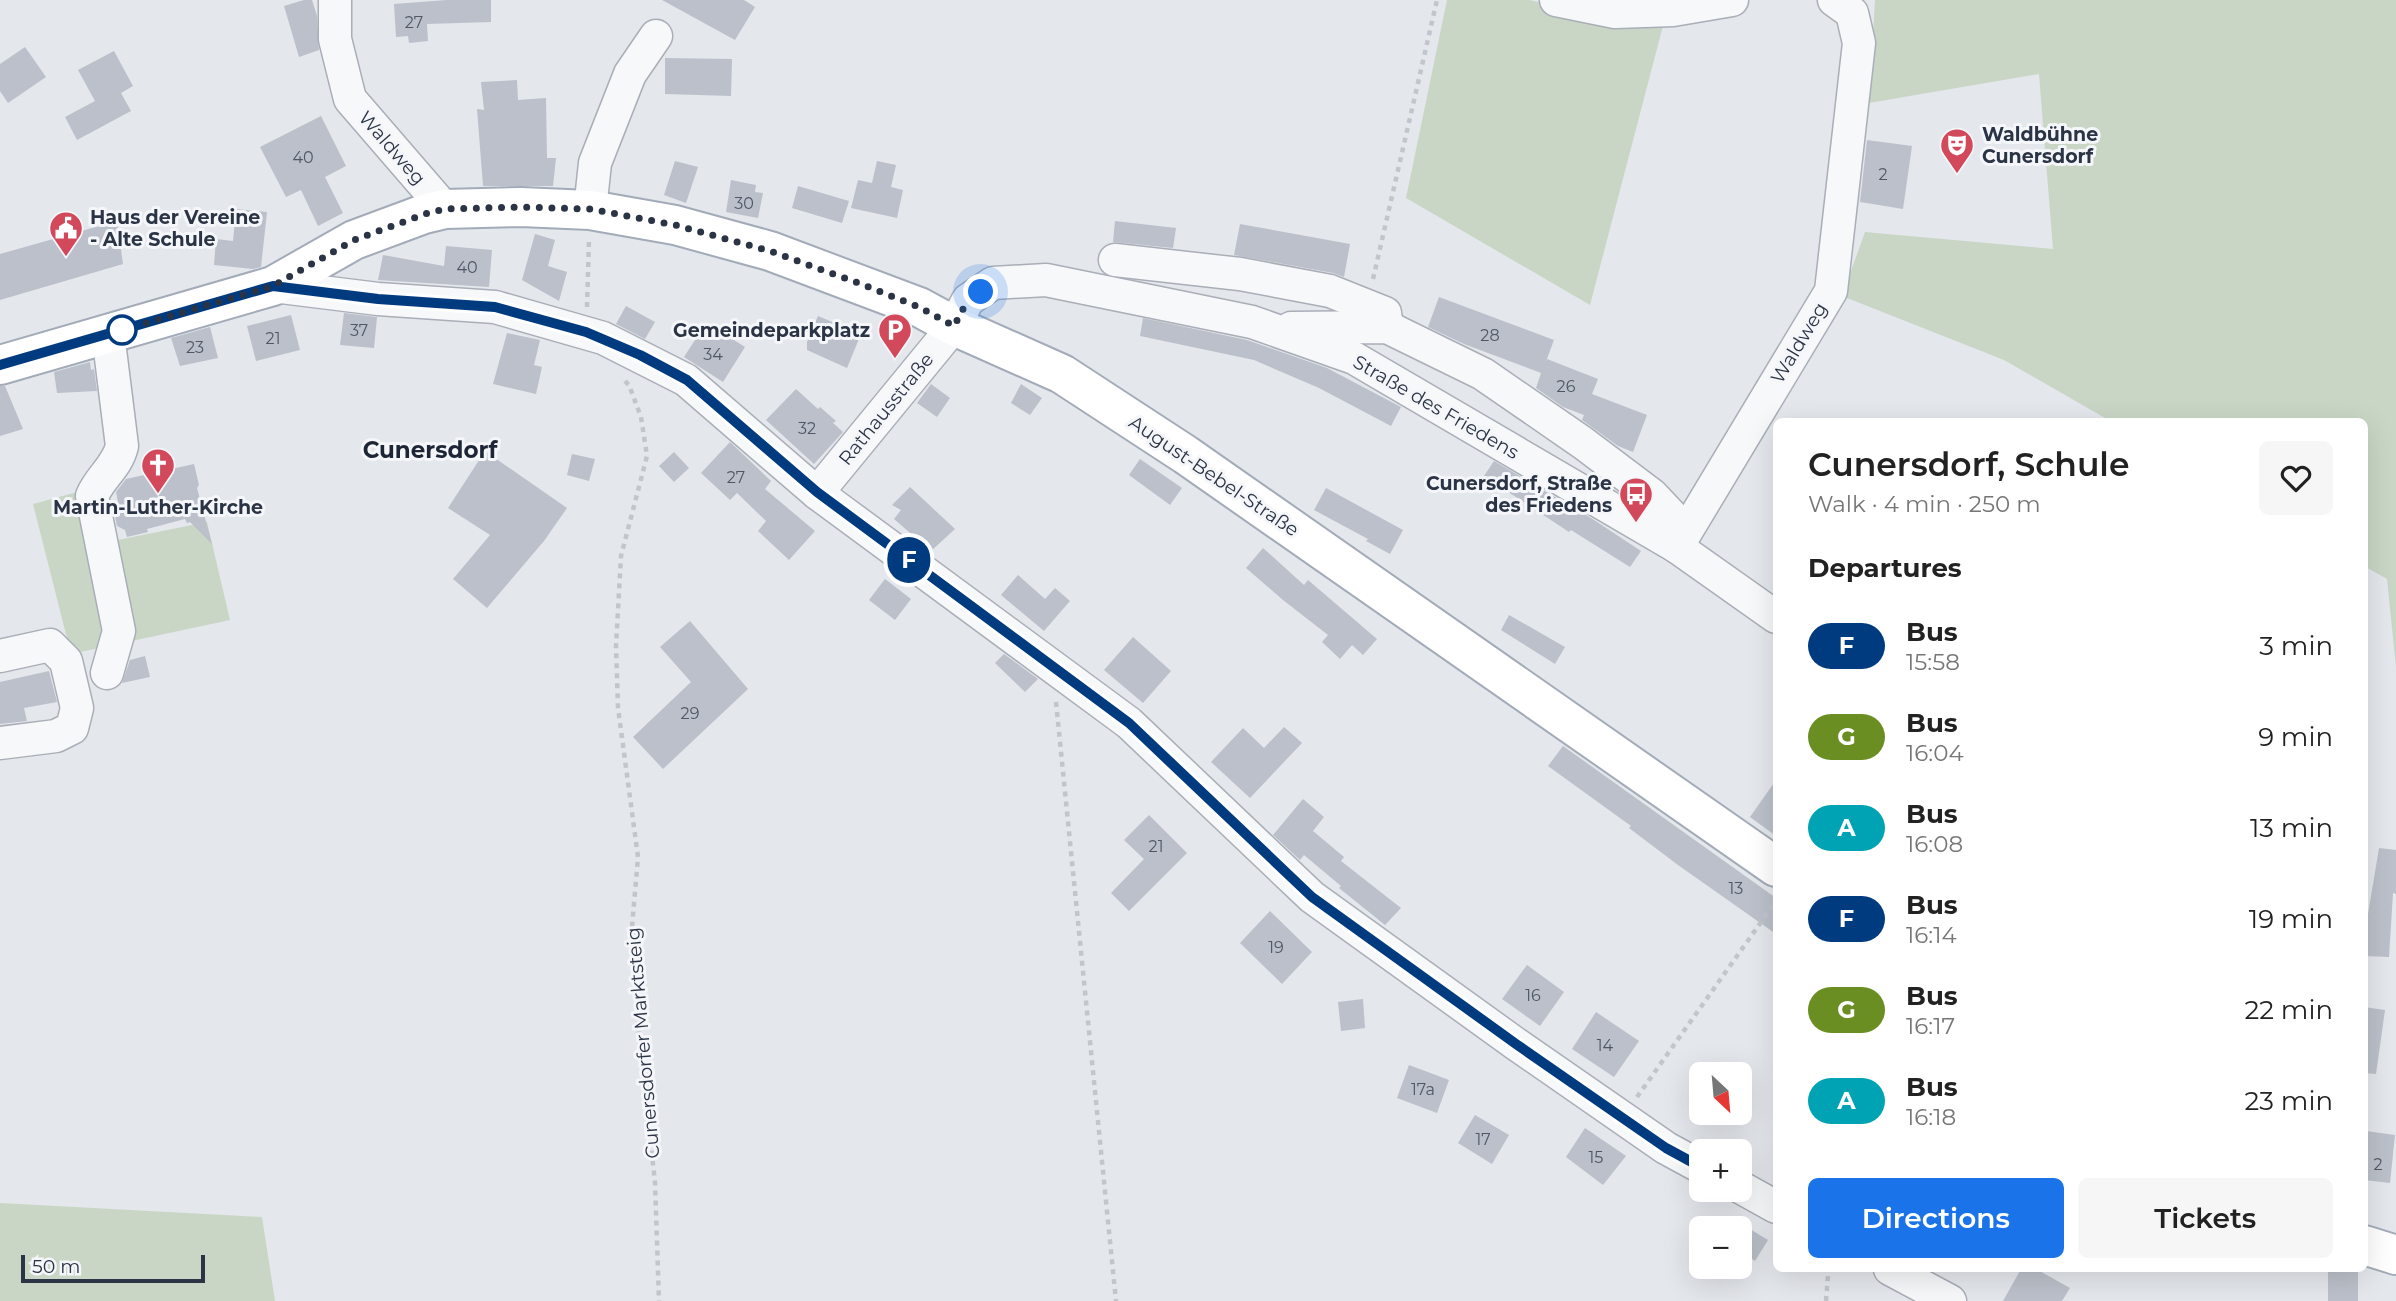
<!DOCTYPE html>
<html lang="en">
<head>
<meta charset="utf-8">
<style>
  body { margin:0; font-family:Montserrat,sans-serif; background:#f6f6f6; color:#222; height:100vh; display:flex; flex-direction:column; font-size:26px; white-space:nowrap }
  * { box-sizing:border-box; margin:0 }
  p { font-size:23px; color:#767676 }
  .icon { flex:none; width:38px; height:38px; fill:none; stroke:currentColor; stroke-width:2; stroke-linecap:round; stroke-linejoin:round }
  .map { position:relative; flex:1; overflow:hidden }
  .details { position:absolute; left:1773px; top:418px; width:595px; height:854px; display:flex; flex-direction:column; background:#fff; border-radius:10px; box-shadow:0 7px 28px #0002 }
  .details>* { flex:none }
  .badge { padding:0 14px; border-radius:23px; font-size:24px; line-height:46px }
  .needle { width:46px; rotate:154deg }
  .buttons { position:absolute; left:1689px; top:1062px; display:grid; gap:14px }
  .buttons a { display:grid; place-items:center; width:63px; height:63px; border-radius:10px; background:#fff; box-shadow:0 7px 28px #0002; font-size:35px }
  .scale { position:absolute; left:21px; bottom:18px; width:184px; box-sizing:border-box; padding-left:7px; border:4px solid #2b3445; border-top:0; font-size:19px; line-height:24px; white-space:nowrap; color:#2b3445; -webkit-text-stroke:5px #f4f6f9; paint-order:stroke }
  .you { position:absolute; width:35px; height:35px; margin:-18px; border:5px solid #fff; border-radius:50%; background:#1a73e8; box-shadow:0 0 0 10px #1a73e833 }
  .map>.badge { position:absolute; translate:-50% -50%; box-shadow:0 0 0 4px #fff }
  h2 { padding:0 35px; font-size:26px; line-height:63px }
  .round { display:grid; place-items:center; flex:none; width:74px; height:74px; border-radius:10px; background:#f6f6f6 }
  .headline { display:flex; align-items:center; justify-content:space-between; height:119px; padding:0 35px }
  h1 { font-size:33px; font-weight:600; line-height:52px }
  .button { display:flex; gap:14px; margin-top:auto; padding:14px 35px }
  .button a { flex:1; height:80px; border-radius:10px; background:#1a73e8; color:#fff; font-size:28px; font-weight:600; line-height:80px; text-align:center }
  .button a+a { background:#f6f6f6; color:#222 }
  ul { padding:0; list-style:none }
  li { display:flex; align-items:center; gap:21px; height:91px; padding:0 35px }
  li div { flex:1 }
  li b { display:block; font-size:26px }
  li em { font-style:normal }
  li .badge { min-width:77px; font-weight:700; text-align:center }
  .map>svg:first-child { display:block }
  .green { fill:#c9d6c5 }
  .building { fill:#bbc0ca }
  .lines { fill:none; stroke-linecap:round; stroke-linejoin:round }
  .minor-casing { stroke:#a9aeb7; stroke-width:35 }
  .major-casing { stroke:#a3abb8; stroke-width:42 }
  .path { stroke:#c2c5cb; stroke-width:4.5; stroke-dasharray:5 5; stroke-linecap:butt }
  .minor { stroke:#f7f8fa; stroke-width:32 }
  .major { stroke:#fff; stroke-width:38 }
  .line-casing { stroke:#fff; stroke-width:16 }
  .line { stroke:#003b80; stroke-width:10 }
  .walk { stroke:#2b3445; stroke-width:7; stroke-dasharray:0 12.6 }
  .stop-dot { fill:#fff; stroke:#003b80; stroke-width:3.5 }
  .labels { text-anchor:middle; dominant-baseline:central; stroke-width:6; stroke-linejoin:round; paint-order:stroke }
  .number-label { font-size:16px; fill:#4f5766 }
  .poi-label { font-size:19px; font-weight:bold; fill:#2b3445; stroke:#f4f6f9; text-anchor:start }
  .street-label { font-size:19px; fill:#2b3445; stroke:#f4f6f9 }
  .quarter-label { font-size:23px; font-weight:bold; fill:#1d2536; stroke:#f4f6f9 }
</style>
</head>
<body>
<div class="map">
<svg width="2396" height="1301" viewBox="0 0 2396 1301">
  <rect width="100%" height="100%" fill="#e4e7ec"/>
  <g class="green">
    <path d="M1447,0h83l63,17 72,1 -75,287 -184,-107z"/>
    <path d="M1875,0h521v667l-9,-88 -23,-13v-144h-252l-108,-62 -162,-64 23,-64 188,17 -14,-175 -170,29z"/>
    <path d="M81,491l12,54 114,-23 23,98 -159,34 -38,-150z"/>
    <path d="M0,1203l262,14 13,84h-275z"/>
  </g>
  <g class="building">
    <path d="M304,0h8l5,16 2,34 -20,7 -15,-51z"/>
    <path d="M447,0h44v22l-64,2 1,17 -19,2 -1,-7 -12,1 -2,-33z"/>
    <path d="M662,0h82l11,7 -20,33z"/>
    <path d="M25,47l21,30 -38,26 -8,-12v-27z"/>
    <path d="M114,51l19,35 -12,7 10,18 -54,29 -12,-23 30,-16 -17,-31z"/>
    <path d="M665,58l67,1 -1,37 -66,-2z"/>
    <path d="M517,80l1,20 28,-2 1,60h9l-3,28h-70l-6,-77 7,1 -3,-28z"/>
    <path d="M321,116l25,50 -21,11 18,36 -25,13 -17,-36 -15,7 -26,-50z"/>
    <path d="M1867,140l45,6 -9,63 -43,-7z"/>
    <path d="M675,161l23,6 -12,36 -22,-8z"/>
    <path d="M877,161l19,4 -5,22 12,3 -6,28 -46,-10 7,-28 14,3z"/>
    <path d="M731,180l25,5 -1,7 8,1 -5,25 -32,-6z"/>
    <path d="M798,186l51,15 -7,22 -50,-15z"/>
    <path d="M236,209l31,3 -6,55 -8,2 -39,-4 2,-26 17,2z"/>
    <path d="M117,221l6,43 -123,36v-46z"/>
    <path d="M1115,221l61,7 -3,20 -60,-6z"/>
    <path d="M1240,224l110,20 -6,33 -11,-4 -99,-18z"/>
    <path d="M535,234l20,6 -7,26 19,6 -8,29 -37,-21z"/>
    <path d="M446,246l46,4 -3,37 -111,-7 5,-25 61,11z"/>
    <path d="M1439,297l115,43 -9,24 2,-5 51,20 -6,15 55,21 -14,37 -15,-6 -36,-26 2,-5 -21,-8 -27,-19 5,-15 -77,-29 -36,-17z"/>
    <path d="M626,306l29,16 -10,17 -29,-15z"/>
    <path d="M344,313l33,4 -3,31 -34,-3z"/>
    <path d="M291,315l9,35 -44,11 -9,-35z"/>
    <path d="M818,316l43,18 -14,34 -40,-18v-8z"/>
    <path d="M1143,318l104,22 80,28 74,39 -10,19 -72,-38 -65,-28 -114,-24z"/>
    <path d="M704,326l20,13 2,-4 19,12 -22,35 -39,-25z"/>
    <path d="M210,327l8,31 -38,8 -9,-28z"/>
    <path d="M507,333l33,7 -6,25 8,2 -6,27 -43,-10z"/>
    <path d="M90,362l1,8 3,-1 3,22 -40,2 -3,-21z"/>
    <path d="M931,384l19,14 -13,19 -20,-14z"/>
    <path d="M1021,384l21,14 -12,17 -19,-12z"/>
    <path d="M0,386h5l18,43 -23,7z"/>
    <path d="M796,389l22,20 2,-2 16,14 -3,2 10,9 -29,32 -48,-44z"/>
    <path d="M730,442l41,39 -6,8 50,42 -26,29 -31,-29 8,-10 -29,-28 -7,7 -29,-27z"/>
    <path d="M485,451l82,57 -23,33 -57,67 -34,-29 37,-44 -42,-27z"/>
    <path d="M674,452l15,16 -15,14 -15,-16z"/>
    <path d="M572,454l23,5 -6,22 -22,-6z"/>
    <path d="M1140,459l42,29 -12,17 -41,-30z"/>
    <path d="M1494,461l97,57 50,33 -11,16 -59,-37 -2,2 -85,-56z"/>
    <path d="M194,464l5,21 -2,3 15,56 -22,-22 -3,1 -2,-4 -38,10 1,3 -21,5 -2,-7 -8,-4 -4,-20 5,-4 -2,-10 10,-13z"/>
    <path d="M910,487l45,42 -24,22 -37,-32 7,-9 -9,-5z"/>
    <path d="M1326,488l77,42 -13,24 -24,-13 2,-2 -54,-29z"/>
    <path d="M1263,548l41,37 4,-5 69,59 -14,16 -11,-10 -12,14 -18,-17 6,-7 -45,-35 -37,-32z"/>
    <path d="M1018,575l27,24 10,-11 15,13 -26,30 -43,-36z"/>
    <path d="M885,579l26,20 -16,21 -26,-20z"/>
    <path d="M1509,615l56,32 -10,17 -54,-34z"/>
    <path d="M690,621l58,68 -85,80 -30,-32 58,-55 -31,-35z"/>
    <path d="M1133,637l38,34 -28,32 -39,-33z"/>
    <path d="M1004,654l34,25 -13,13 -30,-29z"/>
    <path d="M145,656l5,21 -28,6 8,-23z"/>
    <path d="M49,671l8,31 -33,6 3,13 -27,3v-42z"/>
    <path d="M1284,727l18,16 -52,55 -39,-36 32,-34 21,20z"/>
    <path d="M1563,746l213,152v36l-98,-69 -49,-37 2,-2 -83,-60z"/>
    <path d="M1776,780v56l-26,-19z"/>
    <path d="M1303,799l21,18 -11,14 31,26 -3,4 60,47 -16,17 -46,-37 2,-2 -37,-31 -4,5 -27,-25z"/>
    <path d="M1149,815l38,38 -58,58 -18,-18 33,-34 -20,-19z"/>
    <path d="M2379,848l17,2v44l-3,-1 -4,64 -25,-1v-36h3z"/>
    <path d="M1270,911l42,41 -30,32 -42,-41z"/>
    <path d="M1527,965l37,27 -24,34 -38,-27z"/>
    <path d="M1363,999l2,29 -24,3 -3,-29z"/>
    <path d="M2364,1007l21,3 -9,64 -12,-1z"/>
    <path d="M1596,1012l43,29 -25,36 -42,-28z"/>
    <path d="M1409,1065l40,15 -12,33 -40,-15z"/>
    <path d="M1475,1115l34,20 -17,29 -34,-21z"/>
    <path d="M1585,1128l41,28 -23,29 -37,-28z"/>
    <path d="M2366,1131l29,4 -5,48 -26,-3z"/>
    <path d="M1740,1223l28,17 -13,21 -15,-10z"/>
    <path d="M2021,1269h15l34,19 -8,13h-59z"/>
    <rect x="2328" y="1269" width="30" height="32"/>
  </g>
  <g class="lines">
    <g class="minor-casing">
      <g id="minor">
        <path d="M335,0v39l15,60 95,110"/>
        <path d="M1556,0l59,12 58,-2 59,-10"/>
        <path d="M590,210l5,-47 35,-89 26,-38"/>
        <path d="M1115,260l125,14 90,17 55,22 2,14"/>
        <path d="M273,286l105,13 117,8 108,31 83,42 131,113 312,230 183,174 204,147 150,104 35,19"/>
        <path d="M1291,328l96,-1 96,47 100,69 69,52 34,36"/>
        <path d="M817,493l137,-167 14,-26 25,-17 53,-3 206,42 102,36 323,189 99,70"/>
        <path d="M1677,547l154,-256 28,-248 -7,-30 -18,-13"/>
        <path d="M0,656l50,-11 16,16 11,47 -5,20 -16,8 -56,7"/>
        <path d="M107,673l12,-42 -27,-135c8,-19 25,-29 30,-50l-14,-112"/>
        <path d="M1740,1187l36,20"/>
        <path d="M1890,1269l60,32"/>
      </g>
    </g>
    <g class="major-casing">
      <g id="major">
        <path d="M0,365l273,-79 81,-46 70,-26 21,-5 76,-2 69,3 85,15 95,26 149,56 35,19 108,48 124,81 590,412"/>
        <path d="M2364,1245l32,10"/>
      </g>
    </g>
    <g class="path">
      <path d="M1373,279l64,-279"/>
      <path d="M587,307l2,-68"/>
      <path d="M625,381l4,4 12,32 6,39 -26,100 -5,90 2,62 20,149 -6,70 7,112 16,143 4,119"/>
      <path d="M1056,702l60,599"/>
      <path d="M1637,1097l139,-196"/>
      <path d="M1826,1301l2,-26 2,-6"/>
    </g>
    <use href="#minor" class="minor"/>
    <use href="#major" class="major"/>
  </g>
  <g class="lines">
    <g class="line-casing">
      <path id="line" d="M0,365l273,-79 105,13 117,8 91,25 54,23 47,25 130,112 312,231 183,174 204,147 150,104 35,19"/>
    </g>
    <use href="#line" class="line"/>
    <path class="walk" d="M122,330l151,-44 81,-46 71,-26 20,-5 76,-2 69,2 85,16 95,26 91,33 58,23 35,19 14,-26 13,-8"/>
  </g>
  <defs>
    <g id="theatre-pin" transform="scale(1.75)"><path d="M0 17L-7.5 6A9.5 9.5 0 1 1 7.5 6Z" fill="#d1495b" stroke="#f4f6f9"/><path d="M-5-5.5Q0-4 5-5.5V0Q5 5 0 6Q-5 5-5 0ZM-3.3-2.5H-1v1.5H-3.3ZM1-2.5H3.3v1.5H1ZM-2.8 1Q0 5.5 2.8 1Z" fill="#fff"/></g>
    <g id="civic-pin" transform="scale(1.75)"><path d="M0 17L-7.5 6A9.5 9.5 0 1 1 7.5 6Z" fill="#d1495b" stroke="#f4f6f9"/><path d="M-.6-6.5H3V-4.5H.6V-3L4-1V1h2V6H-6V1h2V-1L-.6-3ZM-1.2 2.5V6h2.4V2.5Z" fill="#fff"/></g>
    <g id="parking-pin" transform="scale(1.75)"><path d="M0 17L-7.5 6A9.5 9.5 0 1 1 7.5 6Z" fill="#d1495b" stroke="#f4f6f9"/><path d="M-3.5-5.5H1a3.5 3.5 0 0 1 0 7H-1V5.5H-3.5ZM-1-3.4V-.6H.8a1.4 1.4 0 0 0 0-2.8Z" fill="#fff"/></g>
    <g id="church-pin" transform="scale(1.75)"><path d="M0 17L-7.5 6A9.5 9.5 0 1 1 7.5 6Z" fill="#d1495b" stroke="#f4f6f9"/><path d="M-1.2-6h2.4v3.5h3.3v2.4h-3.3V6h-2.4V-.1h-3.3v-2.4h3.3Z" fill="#fff"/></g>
    <g id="bus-pin" transform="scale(1.75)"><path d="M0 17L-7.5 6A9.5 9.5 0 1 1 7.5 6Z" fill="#d1495b" stroke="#f4f6f9"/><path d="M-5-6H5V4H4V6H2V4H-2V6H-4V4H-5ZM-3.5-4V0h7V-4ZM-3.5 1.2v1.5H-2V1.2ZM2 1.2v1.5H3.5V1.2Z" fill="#fff"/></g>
  </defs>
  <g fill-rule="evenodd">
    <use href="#theatre-pin" x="1957" y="145"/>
    <use href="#civic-pin" x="66" y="228"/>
    <use href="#parking-pin" x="895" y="330"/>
    <use href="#church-pin" x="158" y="465"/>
    <use href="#bus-pin" x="1636" y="494"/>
  </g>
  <circle class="stop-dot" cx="122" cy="330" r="14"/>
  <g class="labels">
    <g class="number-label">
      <text x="414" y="22">27</text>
      <text x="303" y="157">40</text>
      <text x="1883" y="174">2</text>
      <text x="744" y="203">30</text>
      <text x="467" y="267">40</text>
      <text x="359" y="330">37</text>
      <text x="1490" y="335">28</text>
      <text x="273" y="338">21</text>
      <text x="195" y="347">23</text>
      <text x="713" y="354">34</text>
      <text x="1566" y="386">26</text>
      <text x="807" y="428">32</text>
      <text x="736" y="477">27</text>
      <text x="690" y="713">29</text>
      <text x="1156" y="846">21</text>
      <text x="1736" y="888">13</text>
      <text x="1276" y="947">19</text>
      <text x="1533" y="995">16</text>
      <text x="1605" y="1045">14</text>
      <text x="1423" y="1089">17a</text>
      <text x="1483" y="1139">17</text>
      <text x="1596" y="1157">15</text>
      <text x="2378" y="1164">2</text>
    </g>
    <g class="poi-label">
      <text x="1982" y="134">Waldbühne<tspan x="1982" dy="22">Cunersdorf</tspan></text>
      <text x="90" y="217">Haus der Vereine<tspan x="90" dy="22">- Alte Schule</tspan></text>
      <text x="870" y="330" text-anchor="end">Gemeindeparkplatz</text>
      <text x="1612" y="483" text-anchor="end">Cunersdorf, Straße<tspan x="1612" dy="22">des Friedens</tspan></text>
      <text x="158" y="507" text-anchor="middle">Martin-Luther-Kirche</text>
    </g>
    <g class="street-label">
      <text transform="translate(392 148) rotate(49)">Waldweg</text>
      <text transform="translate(1799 343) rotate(-59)">Waldweg</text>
      <text transform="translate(1436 407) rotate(30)">Straße des Friedens</text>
      <text transform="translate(886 409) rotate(-51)">Rathausstraße</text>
      <text transform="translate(1214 476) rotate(34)">August-Bebel-Straße</text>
      <text transform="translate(643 1043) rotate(-95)">Cunersdorfer Marktsteig</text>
    </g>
    <g class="quarter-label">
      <text x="430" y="450">Cunersdorf</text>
    </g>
  </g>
</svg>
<div class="buttons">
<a><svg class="needle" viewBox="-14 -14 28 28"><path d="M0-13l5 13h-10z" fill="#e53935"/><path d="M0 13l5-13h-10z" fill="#767676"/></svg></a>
<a>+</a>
<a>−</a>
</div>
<div class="scale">50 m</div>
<div class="you" style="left:981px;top:292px"></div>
<b class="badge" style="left:909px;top:560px;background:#003b80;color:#fff">F</b>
<section class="details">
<div class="headline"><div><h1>Cunersdorf, Schule</h1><p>Walk · 4 min · 250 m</p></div><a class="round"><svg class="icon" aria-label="heart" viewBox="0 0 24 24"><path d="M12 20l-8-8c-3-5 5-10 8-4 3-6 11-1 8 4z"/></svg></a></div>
<h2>Departures</h2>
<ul>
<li><span class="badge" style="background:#003b80;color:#fff">F</span><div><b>Bus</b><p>15:58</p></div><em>3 min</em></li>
<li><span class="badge" style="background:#6b8e23;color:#fff">G</span><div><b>Bus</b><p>16:04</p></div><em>9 min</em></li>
<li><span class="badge" style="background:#00a3b4;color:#fff">A</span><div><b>Bus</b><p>16:08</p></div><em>13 min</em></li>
<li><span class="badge" style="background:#003b80;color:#fff">F</span><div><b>Bus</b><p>16:14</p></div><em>19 min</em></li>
<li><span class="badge" style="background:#6b8e23;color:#fff">G</span><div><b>Bus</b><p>16:17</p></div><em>22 min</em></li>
<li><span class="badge" style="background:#00a3b4;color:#fff">A</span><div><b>Bus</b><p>16:18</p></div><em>23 min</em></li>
</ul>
<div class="button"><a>Directions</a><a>Tickets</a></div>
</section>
</div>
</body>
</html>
